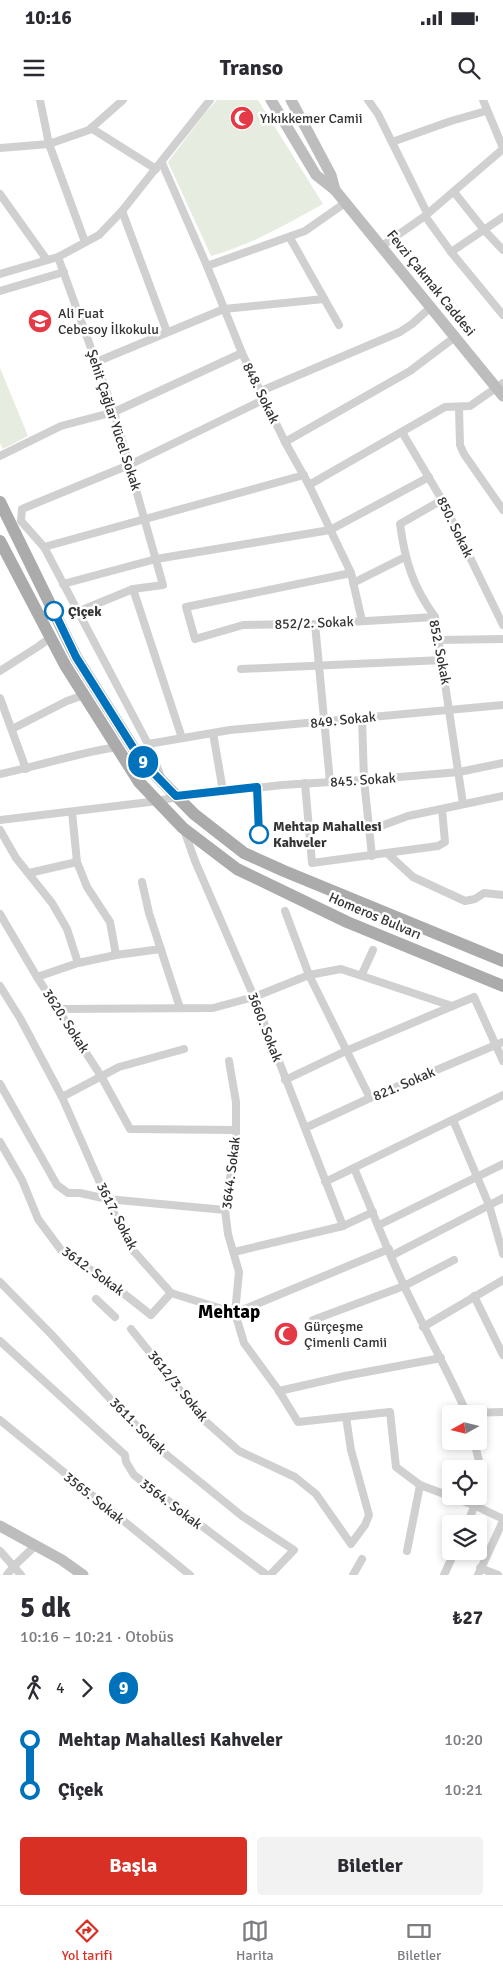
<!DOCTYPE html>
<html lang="tr">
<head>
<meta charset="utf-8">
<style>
  body { margin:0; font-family:Signika,sans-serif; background:#f2f2f3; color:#2b2b33; height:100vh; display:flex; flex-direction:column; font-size:19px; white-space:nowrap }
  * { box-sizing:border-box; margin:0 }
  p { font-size:16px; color:#7c7c81 }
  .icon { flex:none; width:28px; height:28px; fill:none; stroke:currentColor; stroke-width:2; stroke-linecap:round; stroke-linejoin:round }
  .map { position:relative; height:1475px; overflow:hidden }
  .side { display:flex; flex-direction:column; background:#fff; flex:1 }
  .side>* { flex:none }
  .badge { padding:0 10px; border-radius:16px; font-size:18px; line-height:32px }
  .needle { width:32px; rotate:262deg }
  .fabs { position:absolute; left:442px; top:1305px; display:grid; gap:10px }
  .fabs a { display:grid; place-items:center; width:45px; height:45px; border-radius:5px; background:#fff; box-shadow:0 2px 8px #0003; font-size:25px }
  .map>.badge { position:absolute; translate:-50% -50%; box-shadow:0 0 0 2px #fff }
  .legs { display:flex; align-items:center; gap:8px; height:55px; padding:0 20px; font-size:16px }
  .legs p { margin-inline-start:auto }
  .overview { display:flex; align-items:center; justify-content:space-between; height:85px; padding:0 20px }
  h1 { font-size:28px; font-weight:700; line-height:38px }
  .primary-button { display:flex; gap:10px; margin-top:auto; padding:10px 20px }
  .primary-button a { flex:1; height:58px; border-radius:5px; background:#d93025; color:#fff; font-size:20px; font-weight:700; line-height:58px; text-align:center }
  .primary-button a+a { background:#f2f2f3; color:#2b2b33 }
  ul { padding:0 20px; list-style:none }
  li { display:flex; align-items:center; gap:18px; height:50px; font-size:19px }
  li i { display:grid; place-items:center; width:8px; height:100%; margin:0 6px; background:currentColor }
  li i::after { content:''; width:12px; height:12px; margin:-6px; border:4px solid; border-radius:50%; background:#fff }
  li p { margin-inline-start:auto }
  li:first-child i { background:linear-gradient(#0000 50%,currentColor 0) }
  li:last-child i { background:linear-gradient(currentColor 50%,#0000 0) }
  .status { display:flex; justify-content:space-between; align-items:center; height:35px; padding:0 25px; background:#fff; direction:ltr }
  .status svg { height:14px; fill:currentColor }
  header { display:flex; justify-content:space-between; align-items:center; height:65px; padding:0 20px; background:#fff; font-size:22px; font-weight:700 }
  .dock { display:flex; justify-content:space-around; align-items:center; height:70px; border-top:1px solid #e1e1e2; background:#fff; font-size:14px; color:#7c7c81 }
  .dock a { display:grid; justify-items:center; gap:2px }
  .dock .active { color:#d93025 }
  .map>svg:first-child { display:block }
  .green { fill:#e6ecdf }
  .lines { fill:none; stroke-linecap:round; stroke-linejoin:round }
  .street { stroke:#d0d0d0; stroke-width:8 }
  .secondary { stroke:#bdbdbd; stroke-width:11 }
  .primary { stroke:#ababab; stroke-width:12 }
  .line-1-casing { stroke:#fff; stroke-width:11 }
  .line-1 { stroke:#0072bc; stroke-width:8 }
  .stop-1-dot { fill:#fff; stroke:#0072bc; stroke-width:2.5 }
  .labels { text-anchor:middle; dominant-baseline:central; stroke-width:5; stroke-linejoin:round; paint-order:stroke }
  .poi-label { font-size:14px; fill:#333; stroke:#fff; text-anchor:start }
  .street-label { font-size:14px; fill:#333; stroke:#fff }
  .stop-label { font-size:14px; font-weight:bold; fill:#333; stroke:#fff; text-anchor:start }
  .district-label { font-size:19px; font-weight:bold; fill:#000; stroke:#fff }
</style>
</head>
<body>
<div class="status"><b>10:16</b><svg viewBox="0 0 49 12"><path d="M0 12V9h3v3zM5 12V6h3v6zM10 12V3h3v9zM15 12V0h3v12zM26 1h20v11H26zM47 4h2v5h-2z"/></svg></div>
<header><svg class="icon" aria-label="menu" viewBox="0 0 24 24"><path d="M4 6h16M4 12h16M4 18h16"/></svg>Transo<svg class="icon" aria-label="search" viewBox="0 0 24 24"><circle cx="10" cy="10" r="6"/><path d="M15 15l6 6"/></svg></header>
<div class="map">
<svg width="503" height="1475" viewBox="0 0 503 1475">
  <rect width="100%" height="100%" fill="#fff"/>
  <g class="green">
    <path d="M217,0h41l65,104c-36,20 -72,41 -112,52l-43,-94 37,-49z"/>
    <path d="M0,268l28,68 -25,13 -3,-6z"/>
  </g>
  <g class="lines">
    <g class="street">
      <path d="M40,0l9,44 36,98"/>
      <path d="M368,0l10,14 49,99"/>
      <path d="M483,0l20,48"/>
      <path d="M91,28l65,41"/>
      <path d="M392,42l59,-21 35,-10"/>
      <path d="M0,48l49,-4 40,-14 34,-30"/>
      <path d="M162,63l45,103 35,87 43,89 24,43 42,88 11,48"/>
      <path d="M454,92l31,39 18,19"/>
      <path d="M0,94l47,66"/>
      <path d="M122,111l45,121"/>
      <path d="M425,116l26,36 52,63"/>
      <path d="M290,138l49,87"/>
      <path d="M382,146l43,-30 78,-67"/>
      <path d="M451,152l52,-35"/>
      <path d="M58,157l56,155 49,173 -30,4 -56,23"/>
      <path d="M207,166l98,-35 40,-28"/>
      <path d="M0,174l58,-17 41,-22 23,-24 88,-111"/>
      <path d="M0,191l64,-19"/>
      <path d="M96,262l128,-53 100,-10"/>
      <path d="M261,291l139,-59 12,-8 19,-17"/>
      <path d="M459,307l1,38 4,9 39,56"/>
      <path d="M402,332l40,68 61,125"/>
      <path d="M285,342l125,-71 45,-34"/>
      <path d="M0,356l61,-30 53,-14 128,-59"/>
      <path d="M309,385l136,-78 25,-1 33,-23"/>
      <path d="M442,400l-42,24c5,37 13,63 35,93l28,187"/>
      <path d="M44,447l260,-72"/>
      <path d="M351,473l-165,34 9,32 48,-14 72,-1 120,-7"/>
      <path d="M353,483l52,-26"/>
      <path d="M63,484l93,-25 174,-29 99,-53"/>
      <path d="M133,489l49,149"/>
      <path d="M315,524l15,158"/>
      <path d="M438,540l65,-1"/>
      <path d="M241,569l202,-9"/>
      <path d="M0,571l39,-25 12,-9"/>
      <path d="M0,598l26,71"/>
      <path d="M362,618l2,62 8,76"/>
      <path d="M12,629l55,-28 17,-6"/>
      <path d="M213,633l10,58"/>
      <path d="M148,644l82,-14 273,-25"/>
      <path d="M0,674c40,-8 77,-21 117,-27"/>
      <path d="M161,677l-13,-33 -104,-197 -23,-26 1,-12 107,-44 136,-66"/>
      <path d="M305,683l7,80 126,-17 7,-4 -3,-33"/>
      <path d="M257,687l2,47"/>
      <path d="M72,712l5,50 10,25 23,35 6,33"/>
      <path d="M0,720l158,-19 18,-4 106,-12 82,-5 95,-8 44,-9"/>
      <path d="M0,730l16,28 36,45 15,26 11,34"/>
      <path d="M184,730l11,31 59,136 89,229"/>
      <path d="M370,730l38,-14 95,-20"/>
      <path d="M387,753l26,24 52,24 10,-2 9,-6 19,2"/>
      <path d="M29,773l48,-11"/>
      <path d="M142,782l7,31 31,95"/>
      <path d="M285,811l24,64 61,123"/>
      <path d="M0,814l37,63 64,99 29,53 106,1"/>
      <path d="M362,874l11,-24"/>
      <path d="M37,877l41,-14 38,-8 45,-6"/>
      <path d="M0,886l20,32 42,79 45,102 24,49 40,45 64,20 9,30 35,48 19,31 92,-10 6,55 24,18 56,21 27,13"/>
      <path d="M58,909l155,-1 41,-11 55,-22 32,-6 111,37"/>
      <path d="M229,961l7,41v40l-11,68 3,24 11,38 -4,41 154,-64"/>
      <path d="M285,980l61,-29 128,-54 29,64"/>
      <path d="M0,984l57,101 11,8h12l27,6 118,11"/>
      <path d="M62,997l57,-30 65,-18"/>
      <path d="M453,1020l36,85 14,49"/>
      <path d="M305,1028l65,-30 133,-56"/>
      <path d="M0,1042l22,38 16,39 23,31 48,32 42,33 20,-22"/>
      <path d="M354,1068c18,42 34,85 54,126 19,40 41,79 59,120"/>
      <path d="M325,1082l178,-87"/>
      <path d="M379,1125l124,-61"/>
      <path d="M234,1152l109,-26 30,-14"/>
      <path d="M391,1156l112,-58"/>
      <path d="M0,1182l51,52 62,68 49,49 80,65 52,34 -24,25"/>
      <path d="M474,1196l29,59"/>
      <path d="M96,1199l19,18"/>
      <path d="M313,1220l91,-34 50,-26"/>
      <path d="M423,1227l80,-47"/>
      <path d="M131,1229l73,91 35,31 56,26 21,17 35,50 14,-19 4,-10 -18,-65 -5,-33"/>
      <path d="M0,1241l125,114 1,7 8,13 133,100"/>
      <path d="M279,1291l66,-15 96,-18"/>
      <path d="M466,1313l37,-1"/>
      <path d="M0,1320l190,155"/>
      <path d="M467,1424l15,-36 -1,-19 -7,-28"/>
      <path d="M0,1451l21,24"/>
      <path d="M407,1451l13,-66"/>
      <path d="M480,1468l18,7"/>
      <path d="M7,1475l7,-9 22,-21"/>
      <path d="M353,1475l9,-16"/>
      <path d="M444,1475l11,-24"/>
      <path d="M478,1475l25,-54"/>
    </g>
    <g class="secondary">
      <path d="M271,0l45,75 19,15 168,206"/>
      <path d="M291,0l40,75 4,15"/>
      <path d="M0,1426l62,34 21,15"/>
    </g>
    <g class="primary">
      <path d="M0,402l76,155 65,103 53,54 50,39 40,18 219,90"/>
      <path d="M0,441l65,124 74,117 44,46 54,41 110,53 156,64"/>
    </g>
  </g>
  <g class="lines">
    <g class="line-1-casing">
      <path id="line-1" d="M54,511l22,46 65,103 35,36 81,-9 2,47"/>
    </g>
    <use href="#line-1" class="line-1"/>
  </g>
  <defs>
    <g id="mosque-disc" transform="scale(1.25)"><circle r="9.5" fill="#e63946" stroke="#fff"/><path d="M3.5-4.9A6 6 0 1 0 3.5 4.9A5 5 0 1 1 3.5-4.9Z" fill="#fff"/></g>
    <g id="school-disc" transform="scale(1.25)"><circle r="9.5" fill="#e63946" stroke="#fff"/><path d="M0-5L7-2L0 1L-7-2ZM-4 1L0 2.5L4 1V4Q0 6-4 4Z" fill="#fff"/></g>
  </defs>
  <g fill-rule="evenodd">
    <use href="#mosque-disc" x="242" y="18"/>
    <use href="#school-disc" x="40" y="221"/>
    <use href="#mosque-disc" x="286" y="1234"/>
  </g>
  <g class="stop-1-dot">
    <circle cx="54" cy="511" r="9"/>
    <circle cx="259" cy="734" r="9"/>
  </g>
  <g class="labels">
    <g class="poi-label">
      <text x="260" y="18">Yıkıkkemer Camii</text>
      <text x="58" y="213">Ali Fuat<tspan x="58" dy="16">Cebesoy İlkokulu</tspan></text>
      <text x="304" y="1226">Gürçeşme<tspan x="304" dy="16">Çimenli Camii</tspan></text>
    </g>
    <g class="street-label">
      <text transform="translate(431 183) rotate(51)">Fevzi Çakmak Caddesi</text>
      <text transform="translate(261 293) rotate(64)">848. Sokak</text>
      <text transform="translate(114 320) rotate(72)">Şehit Çağlar Yücel Sokak</text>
      <text transform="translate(455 427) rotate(64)">850. Sokak</text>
      <text transform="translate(314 523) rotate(-2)">852/2. Sokak</text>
      <text transform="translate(440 552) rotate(79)">852. Sokak</text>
      <text transform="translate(343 620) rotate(-6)">849. Sokak</text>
      <text transform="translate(363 680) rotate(-4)">845. Sokak</text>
      <text transform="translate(375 816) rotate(23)">Homeros Bulvarı</text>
      <text transform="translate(66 921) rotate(57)">3620. Sokak</text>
      <text transform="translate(265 927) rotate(69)">3660. Sokak</text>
      <text transform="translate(404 984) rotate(-23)">821. Sokak</text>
      <text transform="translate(231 1073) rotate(-83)">3644. Sokak</text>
      <text transform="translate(117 1116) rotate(63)">3617. Sokak</text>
      <text transform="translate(93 1171) rotate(36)">3612. Sokak</text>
      <text transform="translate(178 1286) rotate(51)">3612/3. Sokak</text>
      <text transform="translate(138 1326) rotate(45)">3611. Sokak</text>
      <text transform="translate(94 1398) rotate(39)">3565. Sokak</text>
      <text transform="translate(171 1404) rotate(37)">3564. Sokak</text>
    </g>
    <g class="stop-label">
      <text x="68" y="511">Çiçek</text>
      <text x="273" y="726">Mehtap Mahallesi<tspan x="273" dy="16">Kahveler</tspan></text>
    </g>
    <g class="district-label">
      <text x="229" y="1212">Mehtap</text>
    </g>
  </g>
</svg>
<div class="fabs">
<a><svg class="needle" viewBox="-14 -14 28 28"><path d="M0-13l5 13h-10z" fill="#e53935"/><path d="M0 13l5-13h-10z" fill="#7c7c81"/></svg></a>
<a><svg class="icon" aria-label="locate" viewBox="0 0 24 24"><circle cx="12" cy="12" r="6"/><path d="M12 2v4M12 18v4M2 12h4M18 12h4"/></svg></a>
<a><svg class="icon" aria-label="layers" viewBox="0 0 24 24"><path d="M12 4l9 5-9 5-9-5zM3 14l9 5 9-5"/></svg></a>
</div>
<b class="badge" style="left:143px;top:662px;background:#0072bc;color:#fff">9</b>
</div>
<section class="side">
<div class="overview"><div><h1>5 dk</h1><p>10:16 – 10:21 · Otobüs</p></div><b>₺27</b></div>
<div class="legs"><svg class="icon" aria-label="walk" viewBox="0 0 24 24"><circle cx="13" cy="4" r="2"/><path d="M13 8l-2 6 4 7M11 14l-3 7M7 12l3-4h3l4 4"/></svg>4<svg class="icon" aria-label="forward" viewBox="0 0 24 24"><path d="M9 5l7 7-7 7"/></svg><b class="badge" style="background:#0072bc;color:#fff">9</b></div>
<ul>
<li><i style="color:#0072bc"></i><b>Mehtap Mahallesi Kahveler</b><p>10:20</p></li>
<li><i style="color:#0072bc"></i><b>Çiçek</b><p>10:21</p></li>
</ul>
<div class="primary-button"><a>Başla</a><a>Biletler</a></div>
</section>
<nav class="dock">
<a class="active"><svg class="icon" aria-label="directions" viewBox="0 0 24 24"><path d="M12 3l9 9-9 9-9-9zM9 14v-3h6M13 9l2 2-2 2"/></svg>Yol tarifi</a>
<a><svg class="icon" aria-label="map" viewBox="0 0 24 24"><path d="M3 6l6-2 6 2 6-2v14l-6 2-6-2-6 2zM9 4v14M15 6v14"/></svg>Harita</a>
<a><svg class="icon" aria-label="tickets" viewBox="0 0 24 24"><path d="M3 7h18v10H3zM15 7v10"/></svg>Biletler</a>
</nav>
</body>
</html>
